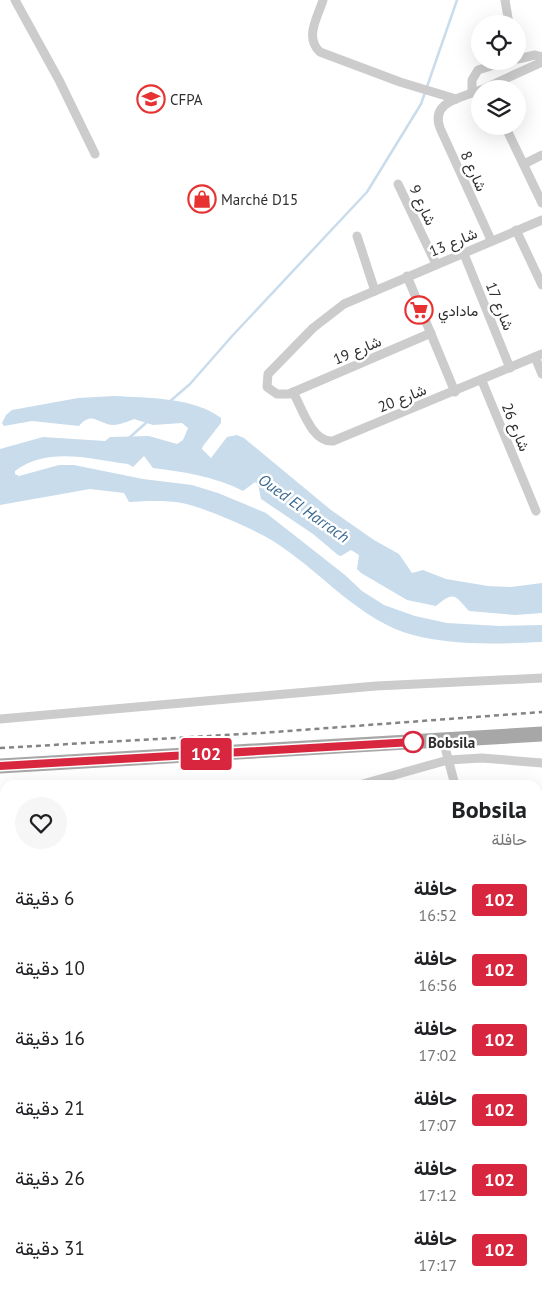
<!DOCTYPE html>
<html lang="ar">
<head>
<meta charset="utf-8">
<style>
  body { margin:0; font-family:"PT Sans",Vazirmatn,sans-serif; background:#f6f6f6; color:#202124; direction:rtl; height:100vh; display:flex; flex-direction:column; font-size:19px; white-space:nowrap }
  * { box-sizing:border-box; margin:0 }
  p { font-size:16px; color:#757577 }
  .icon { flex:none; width:28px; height:28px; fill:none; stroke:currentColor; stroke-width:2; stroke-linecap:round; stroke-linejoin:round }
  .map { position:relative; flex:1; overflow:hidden; direction:ltr }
  .panel { position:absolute; left:0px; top:780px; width:542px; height:515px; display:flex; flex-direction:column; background:#fff; border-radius:15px 15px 0 0; box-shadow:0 5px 20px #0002; direction:rtl }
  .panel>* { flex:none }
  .badge { padding:0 10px; border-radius:4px; font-size:18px; line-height:32px }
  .buttons { position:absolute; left:471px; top:15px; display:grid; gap:10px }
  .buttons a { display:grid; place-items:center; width:55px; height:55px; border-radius:50%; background:#fff; box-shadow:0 5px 20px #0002; font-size:25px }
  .map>.badge { position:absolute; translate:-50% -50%; box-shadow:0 0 0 2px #fff }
  .round { display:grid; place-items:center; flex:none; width:52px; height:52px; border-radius:26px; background:#f6f6f6 }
  .overview { display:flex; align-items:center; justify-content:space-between; height:85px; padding:0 15px }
  h1 { font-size:24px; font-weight:600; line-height:38px }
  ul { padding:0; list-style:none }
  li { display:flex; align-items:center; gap:15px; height:70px; padding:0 15px }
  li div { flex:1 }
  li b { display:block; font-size:19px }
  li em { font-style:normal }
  li .badge { min-width:55px; font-weight:700; text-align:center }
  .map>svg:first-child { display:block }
  .green { fill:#e4ecdd }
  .water { fill:#c9dcec }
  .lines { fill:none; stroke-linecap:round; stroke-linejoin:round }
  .stream { stroke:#c9dcec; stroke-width:2.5 }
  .street { stroke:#ccc; stroke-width:9 }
  .secondary { stroke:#b9b9b9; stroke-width:14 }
  .primary { stroke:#a7a7a7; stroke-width:15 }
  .rail { stroke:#848484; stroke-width:2.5; stroke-dasharray:5 4; stroke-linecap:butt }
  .line-casing { stroke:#fff; stroke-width:11 }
  .line { stroke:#d7263d; stroke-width:8 }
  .stop-dot { fill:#fff; stroke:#d7263d; stroke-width:2.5 }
  .labels { text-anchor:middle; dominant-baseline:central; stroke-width:5; stroke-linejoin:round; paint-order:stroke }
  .poi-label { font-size:15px; fill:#2f2f2f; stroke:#fff; text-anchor:start }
  .street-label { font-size:15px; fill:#2f2f2f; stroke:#fff }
  .stop-label { font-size:15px; font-weight:bold; fill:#2f2f2f; stroke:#fff; text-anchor:start }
  .water-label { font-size:16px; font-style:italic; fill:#3c6a92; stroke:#fff }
</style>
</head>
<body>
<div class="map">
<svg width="542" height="1295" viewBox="0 0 542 1295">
  <rect width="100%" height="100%" fill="#fff"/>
  <path class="green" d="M0,1085l5,4v45l-5,-2z"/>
  <path class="water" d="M114,396c34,2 79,1 107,22v5l-18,23 -1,3 9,9 16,-21 10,-2 7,3 87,72 43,30 25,14 13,19 11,-3 23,9 42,7 23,1 31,-4v30l-27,2 -46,-4c-14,-15 -14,-21 -33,-5l-29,-6 -46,-27 -4,-4 2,-14 -8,-5 -10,6 -3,-1 -25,-21 -52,-35 -3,-15 -3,-2 -12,9c-29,-15 -59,-19 -90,-23l-9,-12 -11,11 -5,-3c-37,-5 -81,-18 -113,7v3l4,2 40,-11h15l69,14 49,6 26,8 48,20 79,62 17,16 22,14 31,11 32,7 53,3 42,-1v17c-43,2 -99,4 -139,-10 -51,-19 -85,-63 -130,-91 -22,-13 -67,-33 -91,-38 -17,-3 -36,-2 -53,-1l-5,-9 -34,-4 -90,16v-56l43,-12 62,4 5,-4 39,-1 28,8 6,-4 5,-12 -6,-5 -29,2 -19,-6c-8,3 -18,8 -27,5 -12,-4 -17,-11 -28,2l-47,-5 -28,5 -2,-3 4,-8 6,-5 66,-12z"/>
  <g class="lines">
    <g class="stream">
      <path d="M168,403l22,-19 43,-49 134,-143 54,-88 36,-104"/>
      <path d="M129,438l18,-16"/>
    </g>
    <g class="street">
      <path d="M15,0l44,80 36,74"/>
      <path d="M323,0c-5,17 -19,37 -3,52l80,30 56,17"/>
      <path d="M505,0l4,24"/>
      <path d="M518,59l17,-4 7,2"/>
      <path d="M483,89l59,-27"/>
      <path d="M480,90c-18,8 -50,11 -40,38l51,112"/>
      <path d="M472,93v-13l6,-10 29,-9"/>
      <path d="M505,126l37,77"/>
      <path d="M524,164l18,-9"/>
      <path d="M398,184l38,80"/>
      <path d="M516,230l26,55"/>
      <path d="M357,236l18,55"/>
      <path d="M464,254l46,114"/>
      <path d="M407,276l48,116"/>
      <path d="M431,333l-142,61h-12l-10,-7 1,-13 45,-46 31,-24 198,-84"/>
      <path d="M535,357l7,17"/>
      <path d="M482,381l54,130"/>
      <path d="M293,392c9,16 19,51 40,49l209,-87"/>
      <path d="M0,719l376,-33 166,-8"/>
      <path d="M443,740l12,45"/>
      <path d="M359,785l89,-25 34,-2 60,5"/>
      <path d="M538,831l4,1"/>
      <path d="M538,933l4,-14"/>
      <path d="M0,951l5,-1"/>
      <path d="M0,998l5,-5"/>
      <path d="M0,1076l5,5"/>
      <path d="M0,1145l5,1"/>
      <path d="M538,1216l4,2"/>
      <path d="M538,1262l4,2"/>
      <path d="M230,1290l5,5"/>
      <path d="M275,1290l4,5"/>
      <path d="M316,1290l2,5"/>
      <path d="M332,1290l7,5"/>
      <path d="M17,1295l3,-5"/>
      <path d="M359,1295l1,-5"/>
      <path d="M393,1295v-5"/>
      <path d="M427,1295l1,-5"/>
    </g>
    <g class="secondary">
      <path d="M0,850l5,3"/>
      <path d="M0,936l5,5"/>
      <path d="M538,936l4,2"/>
    </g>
    <path class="primary" d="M0,766l542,-32"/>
    <path class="rail" d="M0,748l261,-15 281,-21"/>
  </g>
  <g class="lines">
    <g class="line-casing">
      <path id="line" d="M0,766l413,-24"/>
    </g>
    <use href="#line" class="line"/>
  </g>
  <defs>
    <g id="university-ring" transform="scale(1.4375)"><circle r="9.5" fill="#fff" stroke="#e63231" stroke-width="1.5"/><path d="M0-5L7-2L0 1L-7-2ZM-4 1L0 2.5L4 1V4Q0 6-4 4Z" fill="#e63231"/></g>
    <g id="shop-ring" transform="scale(1.4375)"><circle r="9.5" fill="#fff" stroke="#e63231" stroke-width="1.5"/><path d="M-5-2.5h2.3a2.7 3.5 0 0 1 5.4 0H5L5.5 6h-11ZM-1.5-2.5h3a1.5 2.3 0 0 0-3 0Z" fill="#e63231"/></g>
    <g id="supermarket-ring" transform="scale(1.4375)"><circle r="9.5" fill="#fff" stroke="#e63231" stroke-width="1.5"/><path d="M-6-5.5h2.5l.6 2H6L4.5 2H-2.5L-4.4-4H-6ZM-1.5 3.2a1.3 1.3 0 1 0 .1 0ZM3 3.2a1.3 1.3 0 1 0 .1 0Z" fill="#e63231"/></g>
  </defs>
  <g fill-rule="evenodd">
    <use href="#university-ring" x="151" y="99"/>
    <use href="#shop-ring" x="202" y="199"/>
    <use href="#supermarket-ring" x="419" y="310"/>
  </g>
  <circle class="stop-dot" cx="413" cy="742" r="10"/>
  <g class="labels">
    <g class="poi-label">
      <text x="170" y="99">CFPA</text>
      <text x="221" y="199">Marché D15</text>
      <text x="438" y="310">مادادي</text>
    </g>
    <g class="street-label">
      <text transform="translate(474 171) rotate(66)">شارع 8</text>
      <text transform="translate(423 205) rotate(65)">شارع 9</text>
      <text transform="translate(453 242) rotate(-23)">شارع 13</text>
      <text transform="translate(500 306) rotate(68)">شارع 17</text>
      <text transform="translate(357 350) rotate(-23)">شارع 19</text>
      <text transform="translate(402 398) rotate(-22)">شارع 20</text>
      <text transform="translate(516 427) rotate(68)">شارع 26</text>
    </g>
    <g class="stop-label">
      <text x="428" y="742">Bobsila</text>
    </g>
    <g class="water-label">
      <text transform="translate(304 508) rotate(35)">Oued El Harrach</text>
    </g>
  </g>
</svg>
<div class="buttons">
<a><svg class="icon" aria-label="locate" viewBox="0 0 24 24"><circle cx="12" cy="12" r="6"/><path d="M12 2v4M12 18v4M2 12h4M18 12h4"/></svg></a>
<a><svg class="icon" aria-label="layers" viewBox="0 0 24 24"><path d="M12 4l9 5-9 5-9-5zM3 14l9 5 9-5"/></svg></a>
</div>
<b class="badge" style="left:206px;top:754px;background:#d7263d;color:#fff">102</b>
<section class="panel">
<div class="overview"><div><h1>Bobsila</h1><p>حافلة</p></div><a class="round"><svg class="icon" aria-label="heart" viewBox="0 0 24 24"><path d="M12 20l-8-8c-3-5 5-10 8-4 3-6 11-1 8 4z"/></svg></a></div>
<ul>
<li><span class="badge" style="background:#d7263d;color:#fff">102</span><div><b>حافلة</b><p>16:52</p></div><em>6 دقيقة</em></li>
<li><span class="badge" style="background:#d7263d;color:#fff">102</span><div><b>حافلة</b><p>16:56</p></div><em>10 دقيقة</em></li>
<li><span class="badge" style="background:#d7263d;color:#fff">102</span><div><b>حافلة</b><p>17:02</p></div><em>16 دقيقة</em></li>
<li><span class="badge" style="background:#d7263d;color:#fff">102</span><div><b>حافلة</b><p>17:07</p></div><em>21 دقيقة</em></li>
<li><span class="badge" style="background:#d7263d;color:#fff">102</span><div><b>حافلة</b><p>17:12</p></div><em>26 دقيقة</em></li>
<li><span class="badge" style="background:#d7263d;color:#fff">102</span><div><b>حافلة</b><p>17:17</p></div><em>31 دقيقة</em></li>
</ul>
</section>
</div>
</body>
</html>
